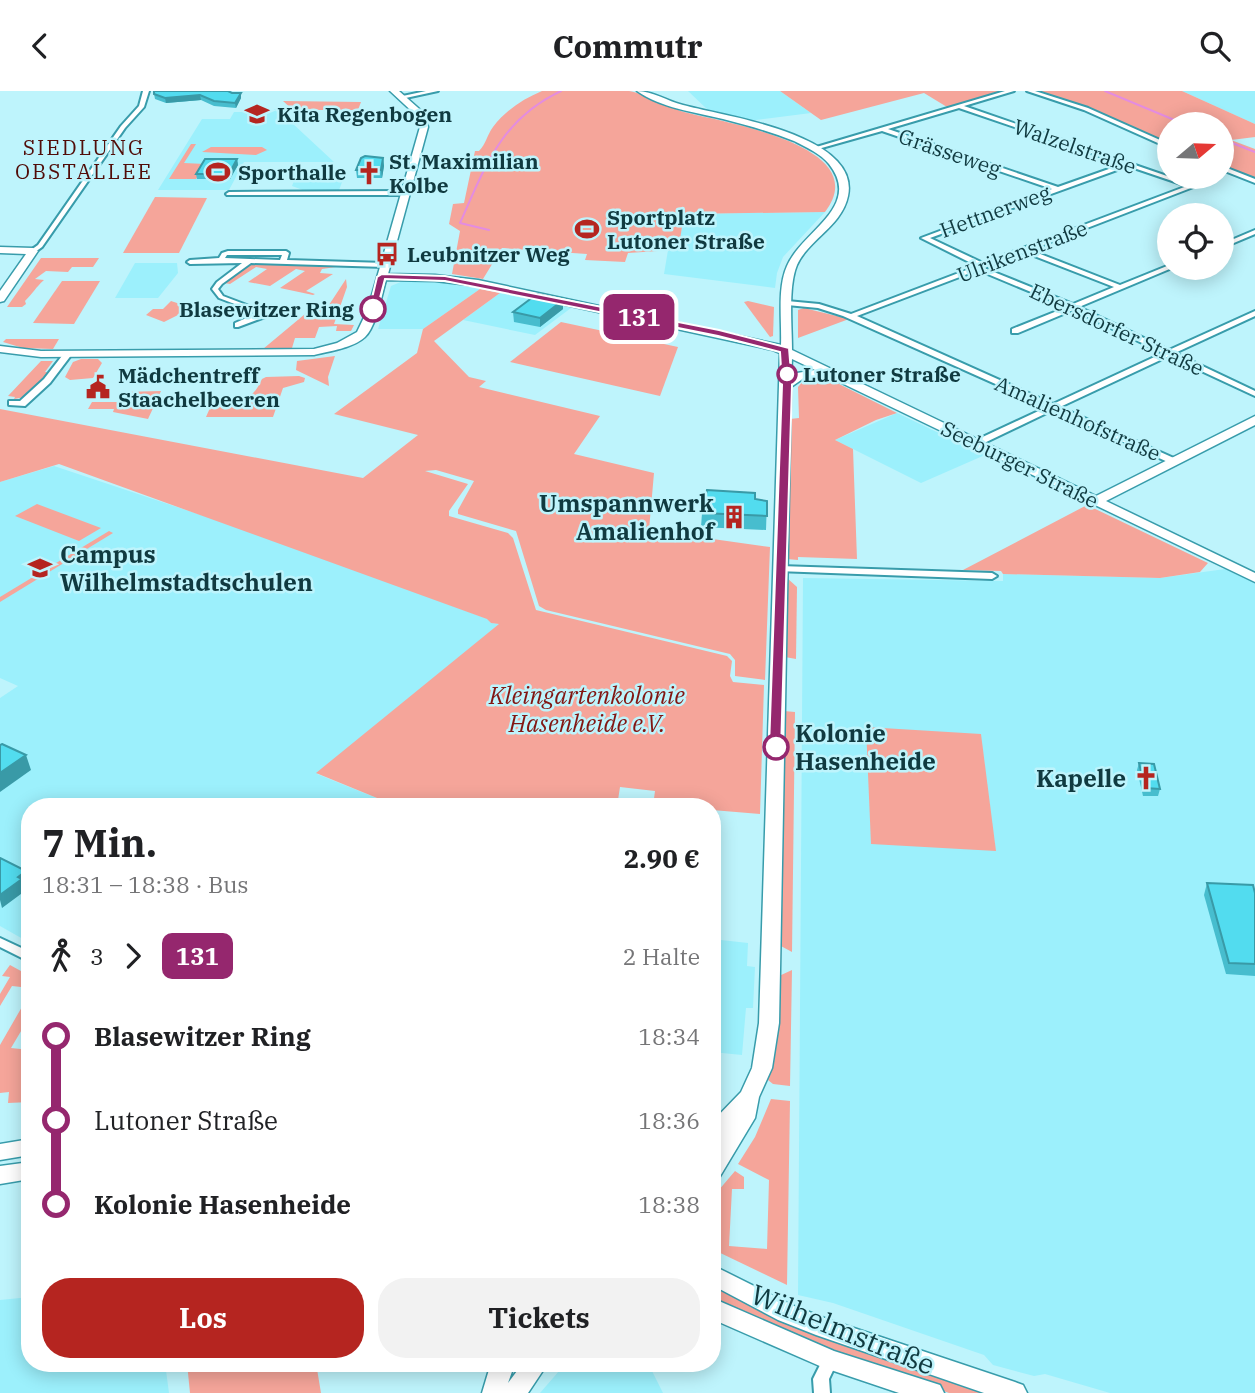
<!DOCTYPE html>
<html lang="de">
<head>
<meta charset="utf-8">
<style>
  body { margin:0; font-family:"IBM Plex Serif",serif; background:#f2f2f2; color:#202124; height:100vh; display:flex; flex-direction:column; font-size:26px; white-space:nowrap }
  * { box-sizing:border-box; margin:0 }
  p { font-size:23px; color:#757577 }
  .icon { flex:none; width:38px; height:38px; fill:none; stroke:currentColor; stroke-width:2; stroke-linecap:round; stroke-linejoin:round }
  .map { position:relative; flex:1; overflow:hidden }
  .panel { position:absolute; left:21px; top:707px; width:700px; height:574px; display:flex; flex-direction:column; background:#fff; border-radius:28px; box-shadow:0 4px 18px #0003 }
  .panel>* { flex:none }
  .badge { padding:0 14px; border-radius:10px; font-size:24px; line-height:46px }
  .needle { width:46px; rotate:71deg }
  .tools { position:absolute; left:1157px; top:21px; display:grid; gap:14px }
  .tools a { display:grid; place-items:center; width:77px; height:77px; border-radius:50%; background:#fff; box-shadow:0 4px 18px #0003; font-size:35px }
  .map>.badge { position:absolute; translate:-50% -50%; box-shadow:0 0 0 4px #fff }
  .legs { display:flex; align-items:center; gap:10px; height:77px; padding:0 21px; font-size:23px }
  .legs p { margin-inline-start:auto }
  .head { display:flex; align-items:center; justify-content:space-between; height:119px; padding:0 21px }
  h1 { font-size:38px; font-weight:700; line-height:52px }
  .primary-button { display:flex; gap:14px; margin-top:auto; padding:14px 21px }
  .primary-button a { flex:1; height:80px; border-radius:28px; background:#b52520; color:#fff; font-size:28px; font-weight:700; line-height:80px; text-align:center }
  .primary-button a+a { background:#f2f2f2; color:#202124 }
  ul { padding:0 21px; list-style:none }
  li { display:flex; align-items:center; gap:24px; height:84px; font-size:26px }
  li i { display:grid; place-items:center; width:10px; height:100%; margin:0 9px; background:currentColor }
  li i::after { content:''; width:18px; height:18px; margin:-9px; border:5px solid; border-radius:50%; background:#fff }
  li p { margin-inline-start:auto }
  li:first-child i { background:linear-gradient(#0000 50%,currentColor 0) }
  li:last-child i { background:linear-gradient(currentColor 50%,#0000 0) }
  header { display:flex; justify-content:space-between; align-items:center; height:91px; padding:0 21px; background:#fff; font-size:32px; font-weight:700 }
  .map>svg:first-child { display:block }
  .built { fill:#9cf0fc }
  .green { fill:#f5a59a }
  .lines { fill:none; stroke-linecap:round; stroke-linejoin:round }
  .stream { stroke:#e38ce0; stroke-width:2 }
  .street-casing { stroke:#389cab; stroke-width:4 }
  .secondary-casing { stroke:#389cab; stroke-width:3 }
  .street { fill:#fff; fill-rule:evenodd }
  .secondary { fill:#fff; fill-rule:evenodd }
  .wall { fill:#47bdce }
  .shaded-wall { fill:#399aa7 }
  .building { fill:#52dcef; stroke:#399aa7; stroke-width:2 }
  .line-1 { fill:#95276e; stroke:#fff; stroke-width:2 }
  .stop-1-dot { fill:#fff; stroke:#95276e; stroke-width:3.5 }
  .labels { text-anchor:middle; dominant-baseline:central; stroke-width:5; stroke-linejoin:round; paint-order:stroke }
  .far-poi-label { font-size:21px; font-weight:bold; fill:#103a40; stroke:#bef4fc; text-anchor:start }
  .far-street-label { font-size:21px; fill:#103a40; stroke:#bef4fc }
  .far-neighbourhood-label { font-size:21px; letter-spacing:2px; fill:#510d09; stroke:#bef4fc }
  .far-stop-label { font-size:21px; font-weight:bold; fill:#103a40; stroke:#bef4fc; text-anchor:end }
  .poi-label { font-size:24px; font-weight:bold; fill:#103a40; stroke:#bef4fc; text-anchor:end }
  .park-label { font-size:24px; font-style:italic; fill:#821612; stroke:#bef4fc }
  .stop-label { font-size:24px; font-weight:bold; fill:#103a40; stroke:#bef4fc; text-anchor:start }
  .near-street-label { font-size:28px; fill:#103a40; stroke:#bef4fc }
</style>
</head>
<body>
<header><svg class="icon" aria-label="back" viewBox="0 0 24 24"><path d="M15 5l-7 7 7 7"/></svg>Commutr<svg class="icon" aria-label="search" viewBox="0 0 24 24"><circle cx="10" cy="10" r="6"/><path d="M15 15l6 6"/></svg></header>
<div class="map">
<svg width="1255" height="1302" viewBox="0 0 1255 1302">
  <rect width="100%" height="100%" fill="#bef4fc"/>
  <g class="built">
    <path d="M688,0h92l31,22 -63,8 -39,-10z"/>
    <path d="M1182,0h73v33z"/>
    <path d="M277,18l57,53h-90l-15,28h-71l44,-71h28l4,-7h9l1,-2z"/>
    <path d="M325,78h22l-8,21h-36l-11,-4 4,-10h8l2,-5z"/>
    <path d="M825,121l-42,45 -6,16 -2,15 -111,-14 4,-24 11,-5 5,-31z"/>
    <path d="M135,172h42l1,10 -20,25h-43z"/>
    <path d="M403,190l42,2 35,6 -57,40h-45l13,-43z"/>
    <path d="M500,202l71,15 -36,27 -72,-15z"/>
    <path d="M897,322l88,42 -64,28 -86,-43z"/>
    <path d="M54,375l201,67 233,86 3,4 9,1 -183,150 82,33h-369v136l-30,-17v-228l18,-12 -18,-8v-196z"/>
    <path d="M1225,478l30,14v810h-145l-65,-19 -11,2 -41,-11 -9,-10 -151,-52 -35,-8 5,-717 200,3v-7l157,4z"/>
    <path d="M712,848l36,4 -1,23 8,1 -2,41h-7l-4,47 -30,-3z"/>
    <path d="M30,1206v66h135l4,30h-169v-93z"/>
    <path d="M566,1272h82l15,30h-123z"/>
  </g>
  <g class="green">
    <path d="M542,0c28,0 59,0 87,0 14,2 38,16 55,21 37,10 192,33 141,100l-141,2 -5,32h-6v4l-45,3 -3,9 -40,-2 2,-6 -85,-6 -19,31 -31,-5 8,-43 -11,-7 4,-20 11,-1 11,-52h4c7,-7 8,-16 14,-24 13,-17 30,-28 49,-36z"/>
    <path d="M780,0h220l-53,16 -23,-14 -103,27z"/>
    <path d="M1036,0h146l73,33v13l-24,3 24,9v29l-33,-13v-41h-53v19l-74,-33z"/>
    <path d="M283,10l78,1 -3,8h-65z"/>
    <path d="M191,53h5l-12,19 21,1 -9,15h-27z"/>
    <path d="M211,56h51l5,3 -11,5 -54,-3z"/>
    <path d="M155,106l52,1 -28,55h-56z"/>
    <path d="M41,167h58l-6,9h-21l-4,5 -22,-1 -11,8 9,1c-9,8 -10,12 -19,21l1,3 -4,3h-15z"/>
    <path d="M250,173l86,3 -14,2 -2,4 13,1 -27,17 9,3 -2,1 -33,-7 25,-17 -9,-2 -26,17 -22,-4 19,-13 -11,-2 -26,17 -6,-1z"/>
    <path d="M346,188l1,8 -13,37 20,1 -3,6h-15l1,-5 -18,1 -4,11h-20l-3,10 -29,1 48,-40 16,-1z"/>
    <path d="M62,190h38l-26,43 -41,-1z"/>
    <path d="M480,198l20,4 -66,48 35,36 17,4 -7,6 121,29 -26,38 80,19 -5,57 121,17 -5,133 -30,-4v-16l-5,-6 -184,-44 -7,-4 -23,-75 -58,-17v-4l16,-29 -38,-11 -11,1 43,13 -19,27v5l59,17 5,5 23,72 191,46 5,5 -2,15 3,6 31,3 -4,129 -48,-4v-3l-59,-1 2,-15 -35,-4 -2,13 -29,-2 20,9h-210l-83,-34 183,-149 -8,-1 -4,-4 -428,-155 -59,18v-73l363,69 55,-43 -84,-21 83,-61 6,-24z"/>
    <path d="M171,210l21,7 -28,14 -18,-7 7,-6h10z"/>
    <path d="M748,210l26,6 -1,29 -3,1 -26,-35z"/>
    <path d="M804,217l45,11 -51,19v-28z"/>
    <path d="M561,231l117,25 -18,49 -150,-34z"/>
    <path d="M6,248h53l-6,10 -30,-1 -20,-6z"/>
    <path d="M335,265l-7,21 1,9 -33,-16 1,-9z"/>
    <path d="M81,268h17l4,4 -9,15 -23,2 -5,-3 8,-15z"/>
    <path d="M41,270h12l-8,11h4l-14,15 -8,5 5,-2 -7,7 -11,2 1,-2 -7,-1z"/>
    <path d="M299,285l6,2 -1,4 -21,6 -10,29h-67l7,-16c26,-4 36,6 49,-22l4,-2z"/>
    <path d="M825,286l72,36 -21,7 -41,20 18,9 4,110 -59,-2v3l-11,-1 3,-140 9,-1 -1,-31 6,-7z"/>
    <path d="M161,300l-13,28 -35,-7 1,-3h-26l4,-7h26l4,-10z"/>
    <path d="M37,413l64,24 -22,13 -64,-25z"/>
    <path d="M1087,414l121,58 -8,9 -40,6 -157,-4 -2,-3 -38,-1z"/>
    <path d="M109,440l4,2 -113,69v-5z"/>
    <path d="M787,487l10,9 -1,72 -11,-2z"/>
    <path d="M784,620l11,1 -3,240 -13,-7z"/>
    <path d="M866,636l115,7 15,117 -125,-7z"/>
    <path d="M10,874l20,11v12l-18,-2 -12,20v-12l10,-17 -8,-1z"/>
    <path d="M792,879l-2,116 -17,-2 -5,-4 9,-41 2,-63z"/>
    <path d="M30,902v23l-19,32 19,2v52l-22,1 1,-11 -9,1v-48z"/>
    <path d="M771,1008l19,2 -3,184 -75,-36v-51l23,-27 9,6v12h-12l-3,57 38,3 2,-69 -31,-16 17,-27z"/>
    <path d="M712,1196l93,42 184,64h-40l-147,-55 -64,-27 -26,-14z"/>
    <path d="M187,1272h129l5,30h-131z"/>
  </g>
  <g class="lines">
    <g class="stream">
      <path d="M1105,0l79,33"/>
      <path d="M1222,48l33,13"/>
      <path d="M489,139l-29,-7c25,-56 41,-104 101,-132"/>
    </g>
    <g class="street-casing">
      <g id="street">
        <path d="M143,0h6l-5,16 -19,21 -83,119 -7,5h-4v-2l7,-5 83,-119 18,-20z"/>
        <path d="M426,0h12l-37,8 -3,-2z"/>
        <path d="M1005,0h9l-50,15 232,80 -166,64 90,35 47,-19 2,-1v3h3l-93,39 90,43 86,-39v5l-80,37 80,38v5l-86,-40 -109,51 116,52v4h-6l-117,-53 -73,35h-6v-4l73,-34 -204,-91 -25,-8 -31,-3 -4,-2 4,-2 32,3 32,10 126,-48 -56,-28 131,-49 -170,-58 -64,18 -5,-1zM959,17l164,56 -65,23 -170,-58zM1128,75l59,20 -204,77 -53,-25zM1024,161l90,35 -41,17 -89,-36zM978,179l89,37 -55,22v4h6l55,-23 90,43 -110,51 -196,-88z"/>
        <path d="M1027,0h8l53,17 81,36v4l-85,-38z"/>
        <path d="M1222,75l33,13v4l-33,-13z"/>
        <path d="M229,101l176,-1 3,2 -3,2h-178l-1,-1z"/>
        <path d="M1255,139v4l-33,14v-4z"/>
        <path d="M228,160h58l3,2 -2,7 98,3 3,2 -3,2 -134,-4 -29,21 -4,5 5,7 42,16v5l-27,10h-3v-4l23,-10 -39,-15 -7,-9 5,-7 25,-19 -52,1 -3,-2 3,-2 29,-2 3,-5zM227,164h55l-2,5 -55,-2z"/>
        <path d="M65,261l7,2 -22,29 -25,23 -16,-1v-4h11l24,-22z"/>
        <path d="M780,475l212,7 5,3 -5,3 -215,-8 -2,-2 2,-2z"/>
        <path d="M0,847l30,14v10l-30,-15z"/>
        <path d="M830,1262l5,2 3,5 -9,19 1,14h-16l-1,-14 12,-24z"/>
      </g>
    </g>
    <g class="secondary-casing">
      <g id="secondary">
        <path d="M390,0h9l26,23 3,13 -40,147 47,1 43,5 303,65c1,-24 -4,-57 6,-79 15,-35 76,-59 42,-102 -8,-10 -23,-17 -35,-23 -23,-9 -47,-16 -71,-22 -29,-7 -62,-11 -86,-28 16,0 30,10 46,14 40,11 178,29 165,91 -6,30 -39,43 -51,69 -9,21 -5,61 -5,85l304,146 159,-80v9l-149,76 149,72v9l-428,-206 -23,2 -13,9 -12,636 -7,45 -13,29 -4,21 -36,60 -7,2v-26l8,-13 -8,3v-22l29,-30 11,-24 7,-45 21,-670 -7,-3 -295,-64 -43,-5 -49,-1c-4,14 -10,47 -21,57 -12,11 -35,14 -51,18l-273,2 -41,-5v-6l41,5 273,-2 23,-6 20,-11 11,-23 52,-182 -2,-10zM792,268l23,11 -18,3 -6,4z"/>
        <path d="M0,156l33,1 5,3 -34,50 -4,1v-11l26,-37 -26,-1z"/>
        <path d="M30,1048v16l-30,5v-16z"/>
        <path d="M30,1071v17l-30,5v-18z"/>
        <path d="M712,1174l82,41 33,13 188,63 8,3 4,8h-43l-168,-58 -38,-15 -66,-35z"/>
        <path d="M712,1207l122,53 106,34 4,8h-45l-77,-26 -110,-48z"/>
        <path d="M491,1272h24l-7,20 15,-20h25l-20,30h-46z"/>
      </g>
    </g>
    <use href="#street" class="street"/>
    <use href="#secondary" class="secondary"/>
  </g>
  <g class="wall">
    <path d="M241,2v5l-5,10 -22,-2 -13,-6 -35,3 -11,-4 -1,-5z"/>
    <path d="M383,67l1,8 -2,12h-25l-1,-8z"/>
    <path d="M237,68l1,6 -8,14h-33l-1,-5z"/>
    <path d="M563,209v9l-23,18 -26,-5 -1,-10z"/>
    <path d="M755,408l12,2 -1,29 -65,-3 1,-14z"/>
    <path d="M1139,672l21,26 -2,7h-15l-6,-26z"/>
    <path d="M1207,792l48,10v83l-29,-2 -22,-79z"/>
  </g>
  <g class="shaded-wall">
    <path d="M241,2v5l-5,10 -1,-5z"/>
    <path d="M200,4l1,5 -35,3 -1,-5z"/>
    <path d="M383,67l1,8 -2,12 -1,-8z"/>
    <path d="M237,68l1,6 -8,14 -1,-5z"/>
    <path d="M563,209v9l-23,18v-9z"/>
    <path d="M26,664l5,15 -31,22v-19z"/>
    <path d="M26,780l4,11 -6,5 1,4 -23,17 -2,-8v-5l18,-18z"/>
  </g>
  <g class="building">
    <path d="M154,0h74l4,2h9l-6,10 -21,-2 -14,-6 -35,3 -11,-4z"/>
    <path d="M365,65l18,2 -2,12h-25l5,-12z"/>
    <path d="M205,68h32l-8,15h-33z"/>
    <path d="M537,203l26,6 -23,18 -27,-6z"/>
    <path d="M707,399l48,3v6l12,2v15l-65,-3z"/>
    <path d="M2,653l24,11 -26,18v-28z"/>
    <path d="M1139,672l15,1 6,25 -15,-1z"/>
    <path d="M0,767l26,13 -8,6 4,2 -22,16z"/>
    <path d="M1207,792l46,2 2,8v71l-26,-1z"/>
  </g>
  <path class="line-1" d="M382,183l63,2 274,54 70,18 3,37 -11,365h-10l-2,-3 13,-362 -2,-33 -62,-16 -273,-55 -60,-2 -8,30 -8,2 8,-34z"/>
  <defs>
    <g id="school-bare" transform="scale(1.89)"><path d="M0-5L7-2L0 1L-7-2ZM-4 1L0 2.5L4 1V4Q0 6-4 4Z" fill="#b52520" stroke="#bef4fc" stroke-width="2.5" paint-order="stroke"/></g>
    <g id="stadium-bare" transform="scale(1.89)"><path d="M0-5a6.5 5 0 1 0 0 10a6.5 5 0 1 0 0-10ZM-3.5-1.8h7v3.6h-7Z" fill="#b52520" stroke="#bef4fc" stroke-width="2.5" paint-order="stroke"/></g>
    <g id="church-bare" transform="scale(1.89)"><path d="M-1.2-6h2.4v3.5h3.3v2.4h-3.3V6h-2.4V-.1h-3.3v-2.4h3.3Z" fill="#b52520" stroke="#bef4fc" stroke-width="2.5" paint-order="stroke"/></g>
    <g id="bus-bare" transform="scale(1.89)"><path d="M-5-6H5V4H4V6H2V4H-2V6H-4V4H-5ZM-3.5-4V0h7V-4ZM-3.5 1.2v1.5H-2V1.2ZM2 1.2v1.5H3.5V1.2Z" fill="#b52520" stroke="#bef4fc" stroke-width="2.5" paint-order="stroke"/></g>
    <g id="civic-bare" transform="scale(1.89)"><path d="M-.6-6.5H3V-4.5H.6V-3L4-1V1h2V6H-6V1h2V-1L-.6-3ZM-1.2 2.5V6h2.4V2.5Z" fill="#b52520" stroke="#bef4fc" stroke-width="2.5" paint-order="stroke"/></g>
    <g id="building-bare" transform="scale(1.89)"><path d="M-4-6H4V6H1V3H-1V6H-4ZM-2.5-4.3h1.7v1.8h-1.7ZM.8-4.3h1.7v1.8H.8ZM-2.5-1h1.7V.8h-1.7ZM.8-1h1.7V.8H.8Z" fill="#b52520" stroke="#bef4fc" stroke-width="2.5" paint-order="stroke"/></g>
  </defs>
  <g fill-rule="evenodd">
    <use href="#school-bare" x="257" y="23"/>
    <use href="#stadium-bare" x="218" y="81"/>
    <use href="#church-bare" x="369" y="82"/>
    <use href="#stadium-bare" x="587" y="138"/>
    <use href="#bus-bare" x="387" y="163"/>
    <use href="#civic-bare" x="98" y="296"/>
    <use href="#building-bare" x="734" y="426"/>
    <use href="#school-bare" x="40" y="477"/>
    <use href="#church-bare" x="1146" y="687"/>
  </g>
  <g class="stop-1-dot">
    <circle cx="373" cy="218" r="12"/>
    <circle cx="787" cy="283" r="9"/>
    <circle cx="776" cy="656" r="12"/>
  </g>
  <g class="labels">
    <g class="far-poi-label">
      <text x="277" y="23">Kita Regenbogen</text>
      <text x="389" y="70">St. Maximilian<tspan x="389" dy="24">Kolbe</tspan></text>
      <text x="238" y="81">Sporthalle</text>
      <text x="607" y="126">Sportplatz<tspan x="607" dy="24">Lutoner Straße</tspan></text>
      <text x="407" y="163">Leubnitzer Weg</text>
      <text x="118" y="284">Mädchentreff<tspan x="118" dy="24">Staachelbeeren</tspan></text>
    </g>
    <g class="far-street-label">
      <text transform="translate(1075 55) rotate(19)">Walzelstraße</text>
      <text transform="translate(950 61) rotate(19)">Grässeweg</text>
      <text transform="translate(995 120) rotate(-20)">Hettnerweg</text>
      <text transform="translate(1022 160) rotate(-21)">Ulrikenstraße</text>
      <text transform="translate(1117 238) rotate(25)">Ebersdorfer Straße</text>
      <text transform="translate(1078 327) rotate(24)">Amalienhofstraße</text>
      <text transform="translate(1020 373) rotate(26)">Seeburger Straße</text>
    </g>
    <g class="far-neighbourhood-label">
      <text x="84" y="56">SIEDLUNG<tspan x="84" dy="24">OBSTALLEE</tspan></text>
    </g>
    <g class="far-stop-label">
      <text x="354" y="218">Blasewitzer Ring</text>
      <text x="803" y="283" text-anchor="start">Lutoner Straße</text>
    </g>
    <g class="poi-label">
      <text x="714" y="412">Umspannwerk<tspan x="714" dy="28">Amalienhof</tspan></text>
      <text x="60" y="463" text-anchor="start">Campus<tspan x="60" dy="28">Wilhelmstadtschulen</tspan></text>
      <text x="1126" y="687">Kapelle</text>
    </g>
    <g class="park-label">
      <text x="587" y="604">Kleingartenkolonie<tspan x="587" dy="28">Hasenheide e.V.</tspan></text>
    </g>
    <g class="stop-label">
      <text x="795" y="642">Kolonie<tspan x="795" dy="28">Hasenheide</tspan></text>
    </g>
    <g class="near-street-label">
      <text transform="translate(843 1238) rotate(22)">Wilhelmstraße</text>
    </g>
  </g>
</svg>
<div class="tools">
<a><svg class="needle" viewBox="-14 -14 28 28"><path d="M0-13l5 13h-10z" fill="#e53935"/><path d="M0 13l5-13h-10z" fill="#757577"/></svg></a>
<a><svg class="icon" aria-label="locate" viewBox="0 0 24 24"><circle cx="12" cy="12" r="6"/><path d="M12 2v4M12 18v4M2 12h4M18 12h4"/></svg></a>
</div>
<b class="badge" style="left:639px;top:226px;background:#95276e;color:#fff">131</b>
<section class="panel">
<div class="head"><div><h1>7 Min.</h1><p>18:31 – 18:38 · Bus</p></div><b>2.90 €</b></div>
<div class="legs"><svg class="icon" aria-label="walk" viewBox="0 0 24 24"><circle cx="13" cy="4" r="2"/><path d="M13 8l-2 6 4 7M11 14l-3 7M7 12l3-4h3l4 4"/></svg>3<svg class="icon" aria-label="forward" viewBox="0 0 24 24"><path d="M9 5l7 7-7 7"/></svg><b class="badge" style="background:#95276e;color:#fff">131</b><p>2 Halte</p></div>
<ul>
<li><i style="color:#95276e"></i><b>Blasewitzer Ring</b><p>18:34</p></li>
<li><i style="color:#95276e"></i><span>Lutoner Straße</span><p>18:36</p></li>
<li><i style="color:#95276e"></i><b>Kolonie Hasenheide</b><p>18:38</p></li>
</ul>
<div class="primary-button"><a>Los</a><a>Tickets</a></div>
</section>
</div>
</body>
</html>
